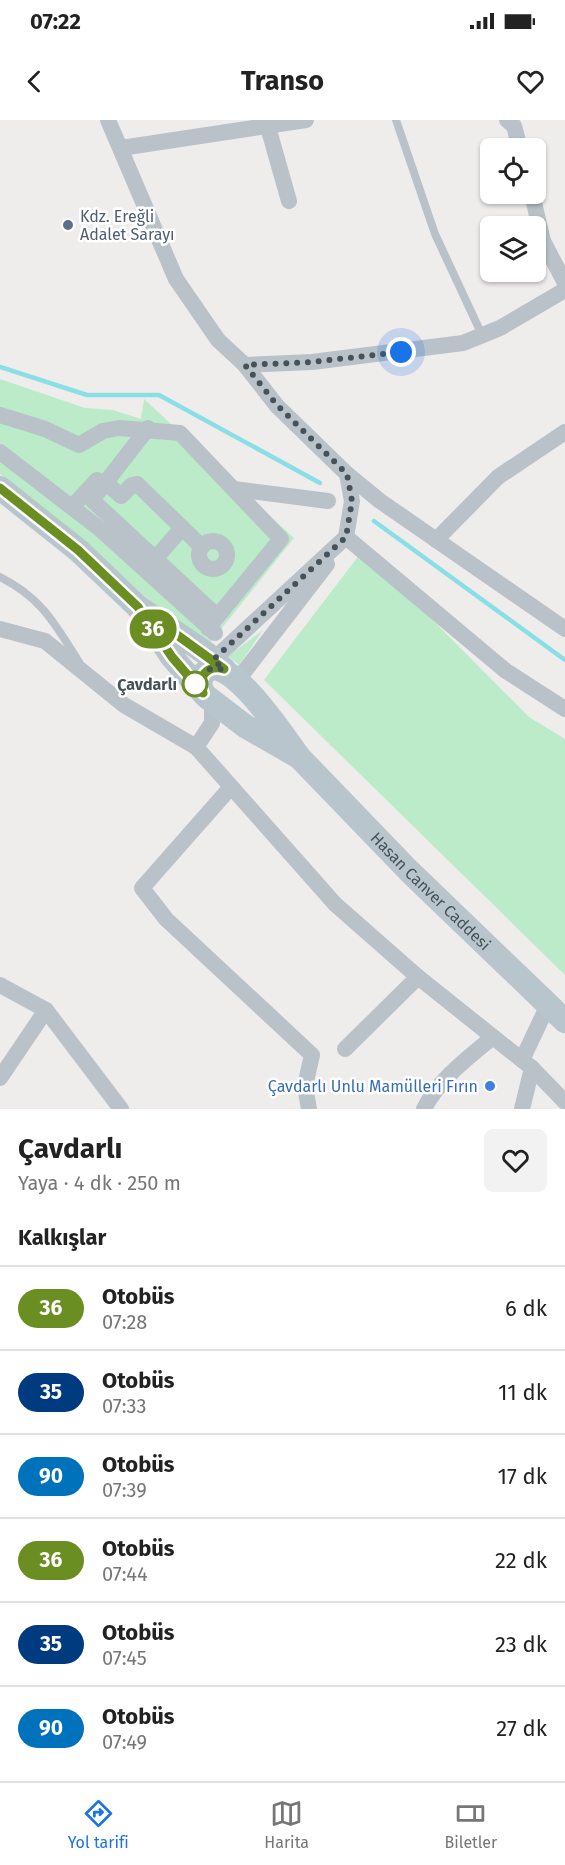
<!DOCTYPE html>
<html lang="tr">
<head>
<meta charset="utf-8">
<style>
  body { margin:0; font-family:"Fira Sans",sans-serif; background:#f2f2f2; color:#222; height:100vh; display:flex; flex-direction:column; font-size:22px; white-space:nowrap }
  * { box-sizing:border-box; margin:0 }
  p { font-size:20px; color:#767676 }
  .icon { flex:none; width:33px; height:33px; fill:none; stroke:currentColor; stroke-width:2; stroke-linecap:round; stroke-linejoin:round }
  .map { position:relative; height:989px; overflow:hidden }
  .side { display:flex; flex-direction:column; background:#fff; flex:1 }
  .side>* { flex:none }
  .badge { padding:0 12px; border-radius:20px; font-size:21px; line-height:39px }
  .tools { position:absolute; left:480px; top:18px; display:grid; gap:12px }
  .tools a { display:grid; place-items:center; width:66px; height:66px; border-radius:9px; background:#fff; box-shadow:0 2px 4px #0004; font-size:30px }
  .you { position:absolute; width:30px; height:30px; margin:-15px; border:4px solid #fff; border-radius:50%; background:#1a73e8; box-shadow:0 0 0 9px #1a73e833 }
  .map>.badge { position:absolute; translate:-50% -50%; box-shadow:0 0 0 3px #fff }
  h2 { padding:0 18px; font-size:22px; line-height:54px }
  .round { display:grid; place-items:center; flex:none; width:63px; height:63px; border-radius:9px; background:#f2f2f2 }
  .overview { display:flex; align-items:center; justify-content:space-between; height:102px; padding:0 18px }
  h1 { font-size:28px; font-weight:700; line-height:45px }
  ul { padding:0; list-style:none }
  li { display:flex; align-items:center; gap:18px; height:84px; padding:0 18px; border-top:2px solid #e0e0e0 }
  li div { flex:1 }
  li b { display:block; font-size:22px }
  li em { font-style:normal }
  li .badge { min-width:66px; font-weight:700; text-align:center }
  .status { display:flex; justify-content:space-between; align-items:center; height:42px; padding:0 30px; background:#fff; direction:ltr }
  .status svg { height:16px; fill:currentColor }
  header { display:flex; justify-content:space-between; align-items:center; height:78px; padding:0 18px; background:#fff; font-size:27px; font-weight:700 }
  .dock { display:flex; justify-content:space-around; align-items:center; height:84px; border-top:2px solid #e0e0e0; background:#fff; font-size:16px; color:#767676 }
  .dock a { display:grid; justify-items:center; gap:3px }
  .dock .current { color:#1a73e8 }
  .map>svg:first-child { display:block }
  .green { fill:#bbebc8 }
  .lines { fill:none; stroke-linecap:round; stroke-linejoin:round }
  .stream { stroke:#8adfe6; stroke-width:4.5 }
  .lane { stroke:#b8c2c8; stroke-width:8 }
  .street { stroke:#b8c2c8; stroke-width:16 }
  .secondary { stroke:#b8c5cd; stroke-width:24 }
  .line-casing { stroke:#fff; stroke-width:14 }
  .line { stroke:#6b8e23; stroke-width:9 }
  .walk { stroke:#455258; stroke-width:6; stroke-dasharray:0 10.8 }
  .service-dot { fill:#5c6f8a; stroke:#fff; stroke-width:2 }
  .stop-dot { fill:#fff; stroke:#6b8e23; stroke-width:3 }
  .shop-dot { fill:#3f7fe0; stroke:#fff; stroke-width:2 }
  .labels { text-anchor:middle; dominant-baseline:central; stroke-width:5; stroke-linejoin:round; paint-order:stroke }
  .service-label { font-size:16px; fill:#4e5e75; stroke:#fff; text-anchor:start }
  .stop-label { font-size:16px; font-weight:bold; fill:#455258; stroke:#fff; text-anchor:end }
  .street-label { font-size:16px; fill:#455258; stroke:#fff }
  .shop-label { font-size:16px; fill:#366cbe; stroke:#fff; text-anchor:end }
</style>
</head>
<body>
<div class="status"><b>07:22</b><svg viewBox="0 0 49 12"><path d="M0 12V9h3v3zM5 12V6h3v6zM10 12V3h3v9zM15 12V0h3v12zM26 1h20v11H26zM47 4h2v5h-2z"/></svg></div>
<header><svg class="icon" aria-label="back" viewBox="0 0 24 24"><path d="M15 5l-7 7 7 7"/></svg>Transo<svg class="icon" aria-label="heart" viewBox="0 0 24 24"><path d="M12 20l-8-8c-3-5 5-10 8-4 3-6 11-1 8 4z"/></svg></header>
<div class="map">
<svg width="565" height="989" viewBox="0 0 565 989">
  <rect width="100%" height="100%" fill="#efecec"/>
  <g class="green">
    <path d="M0,259l85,29 28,2 28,9 3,-20 150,139 -89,111 -151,-132 -54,-43z"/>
    <path d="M363,430l166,167 36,22v236l-301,-295z"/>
    <path d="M263,510l-24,35 -11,-9z"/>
  </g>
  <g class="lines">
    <g class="stream">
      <path d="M0,247l87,28h72l161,88"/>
      <path d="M374,401l191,139"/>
    </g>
    <g class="lane">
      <path d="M396,0l39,114 47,101"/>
      <path d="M0,457c42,21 55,47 79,85"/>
    </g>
    <g class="street">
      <path d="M108,0l68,159 42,61 27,25 32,41 70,68 5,27 -6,36"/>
      <path d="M266,0l23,81"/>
      <path d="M507,0l7,6 6,22"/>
      <path d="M121,28l185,-28"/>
      <path d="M532,74l11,47 22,42"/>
      <path d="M245,245l67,-3 151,-19 37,-15 65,-38"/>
      <path d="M0,295l45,14 34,16 24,-14 16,-3 61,5 101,106 -73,89"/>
      <path d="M148,308l-56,72 125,116"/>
      <path d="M0,332l100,77 115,104"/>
      <path d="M347,354l33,27 185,128"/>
      <path d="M234,369l94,12"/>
      <path d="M72,387l25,-27 9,3 15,13 11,-11 5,-1 65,63"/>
      <path d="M346,417l160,134 59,38"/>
      <path d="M436,420l62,-63 67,-45"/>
      <circle cx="213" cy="435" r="14"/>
      <path d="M149,446l33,-38"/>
      <path d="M0,509l45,12 79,64 72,42 139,157 83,73 114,91 33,34"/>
      <path d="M213,540l133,-123"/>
      <path d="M237,561l90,-117"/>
      <path d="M196,627l16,-24v-24"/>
      <path d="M231,667l-89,101 24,31 146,136 -7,31 4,23"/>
      <path d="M0,865l46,25 75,99"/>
      <path d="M345,929l73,-72"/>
      <path d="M522,940l26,-55"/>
      <path d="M0,958l46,-68"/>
      <path d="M424,989c14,-29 45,-52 69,-72"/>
      <path d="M522,989l10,-41"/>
    </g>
    <g class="secondary">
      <path d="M0,368l78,62 60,57"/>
      <path d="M203,573c-3,-6 -4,-12 0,-18 20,-33 84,66 96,82l-54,-31 -38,-29 -4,-4 -31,-36 -34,-50 69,47 17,15"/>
      <path id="s1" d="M299,637l110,114 156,150"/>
    </g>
  </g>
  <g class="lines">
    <g class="line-casing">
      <path id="line" d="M0,368l78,62 60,57 34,50 31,36c-7,-16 5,-29 21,-24l-69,-50"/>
    </g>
    <use href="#line" class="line"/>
    <path class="walk" d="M195,564l5,-2 10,-13h14l-11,-9 133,-123 6,-36 -5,-27 -70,-69 -32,-40 67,-3 89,-10"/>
  </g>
  <circle class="service-dot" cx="68" cy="105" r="6"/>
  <circle class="stop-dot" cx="195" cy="564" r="12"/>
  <circle class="shop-dot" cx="490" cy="966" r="6"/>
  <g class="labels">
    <g class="service-label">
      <text x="80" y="96">Kdz. Ereğli<tspan x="80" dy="18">Adalet Sarayı</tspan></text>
    </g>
    <g class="stop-label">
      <text x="177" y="564">Çavdarlı</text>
    </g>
    <g class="street-label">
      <text stroke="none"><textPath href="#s1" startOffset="188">Hasan Canver Caddesi</textPath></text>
    </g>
    <g class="shop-label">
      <text x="478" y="966">Çavdarlı Unlu Mamülleri Fırın</text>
    </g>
  </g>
</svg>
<div class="tools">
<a><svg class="icon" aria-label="locate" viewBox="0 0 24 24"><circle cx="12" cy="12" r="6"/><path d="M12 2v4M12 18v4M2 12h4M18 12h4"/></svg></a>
<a><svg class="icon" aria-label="layers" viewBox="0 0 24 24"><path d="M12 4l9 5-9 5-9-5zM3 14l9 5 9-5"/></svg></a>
</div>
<div class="you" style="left:401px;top:232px"></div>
<b class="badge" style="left:153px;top:509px;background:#6b8e23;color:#fff">36</b>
</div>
<section class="side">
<div class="overview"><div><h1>Çavdarlı</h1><p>Yaya · 4 dk · 250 m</p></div><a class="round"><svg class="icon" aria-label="heart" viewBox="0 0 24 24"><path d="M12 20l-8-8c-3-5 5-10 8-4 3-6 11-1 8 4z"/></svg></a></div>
<h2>Kalkışlar</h2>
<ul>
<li><span class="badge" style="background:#6b8e23;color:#fff">36</span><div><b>Otobüs</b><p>07:28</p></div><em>6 dk</em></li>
<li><span class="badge" style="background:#003b80;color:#fff">35</span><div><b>Otobüs</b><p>07:33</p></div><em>11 dk</em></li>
<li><span class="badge" style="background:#0072bc;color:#fff">90</span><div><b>Otobüs</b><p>07:39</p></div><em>17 dk</em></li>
<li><span class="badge" style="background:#6b8e23;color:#fff">36</span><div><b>Otobüs</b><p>07:44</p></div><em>22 dk</em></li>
<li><span class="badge" style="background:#003b80;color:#fff">35</span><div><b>Otobüs</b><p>07:45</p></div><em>23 dk</em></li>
<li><span class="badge" style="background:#0072bc;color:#fff">90</span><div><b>Otobüs</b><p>07:49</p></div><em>27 dk</em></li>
</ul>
</section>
<nav class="dock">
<a class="current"><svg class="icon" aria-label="directions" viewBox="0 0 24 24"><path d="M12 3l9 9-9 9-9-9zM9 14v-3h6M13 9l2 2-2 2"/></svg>Yol tarifi</a>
<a><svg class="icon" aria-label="map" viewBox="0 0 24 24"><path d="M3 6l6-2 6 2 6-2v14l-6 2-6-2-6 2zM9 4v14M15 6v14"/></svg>Harita</a>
<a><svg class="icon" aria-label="tickets" viewBox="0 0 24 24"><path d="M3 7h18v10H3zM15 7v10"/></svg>Biletler</a>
</nav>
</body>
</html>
